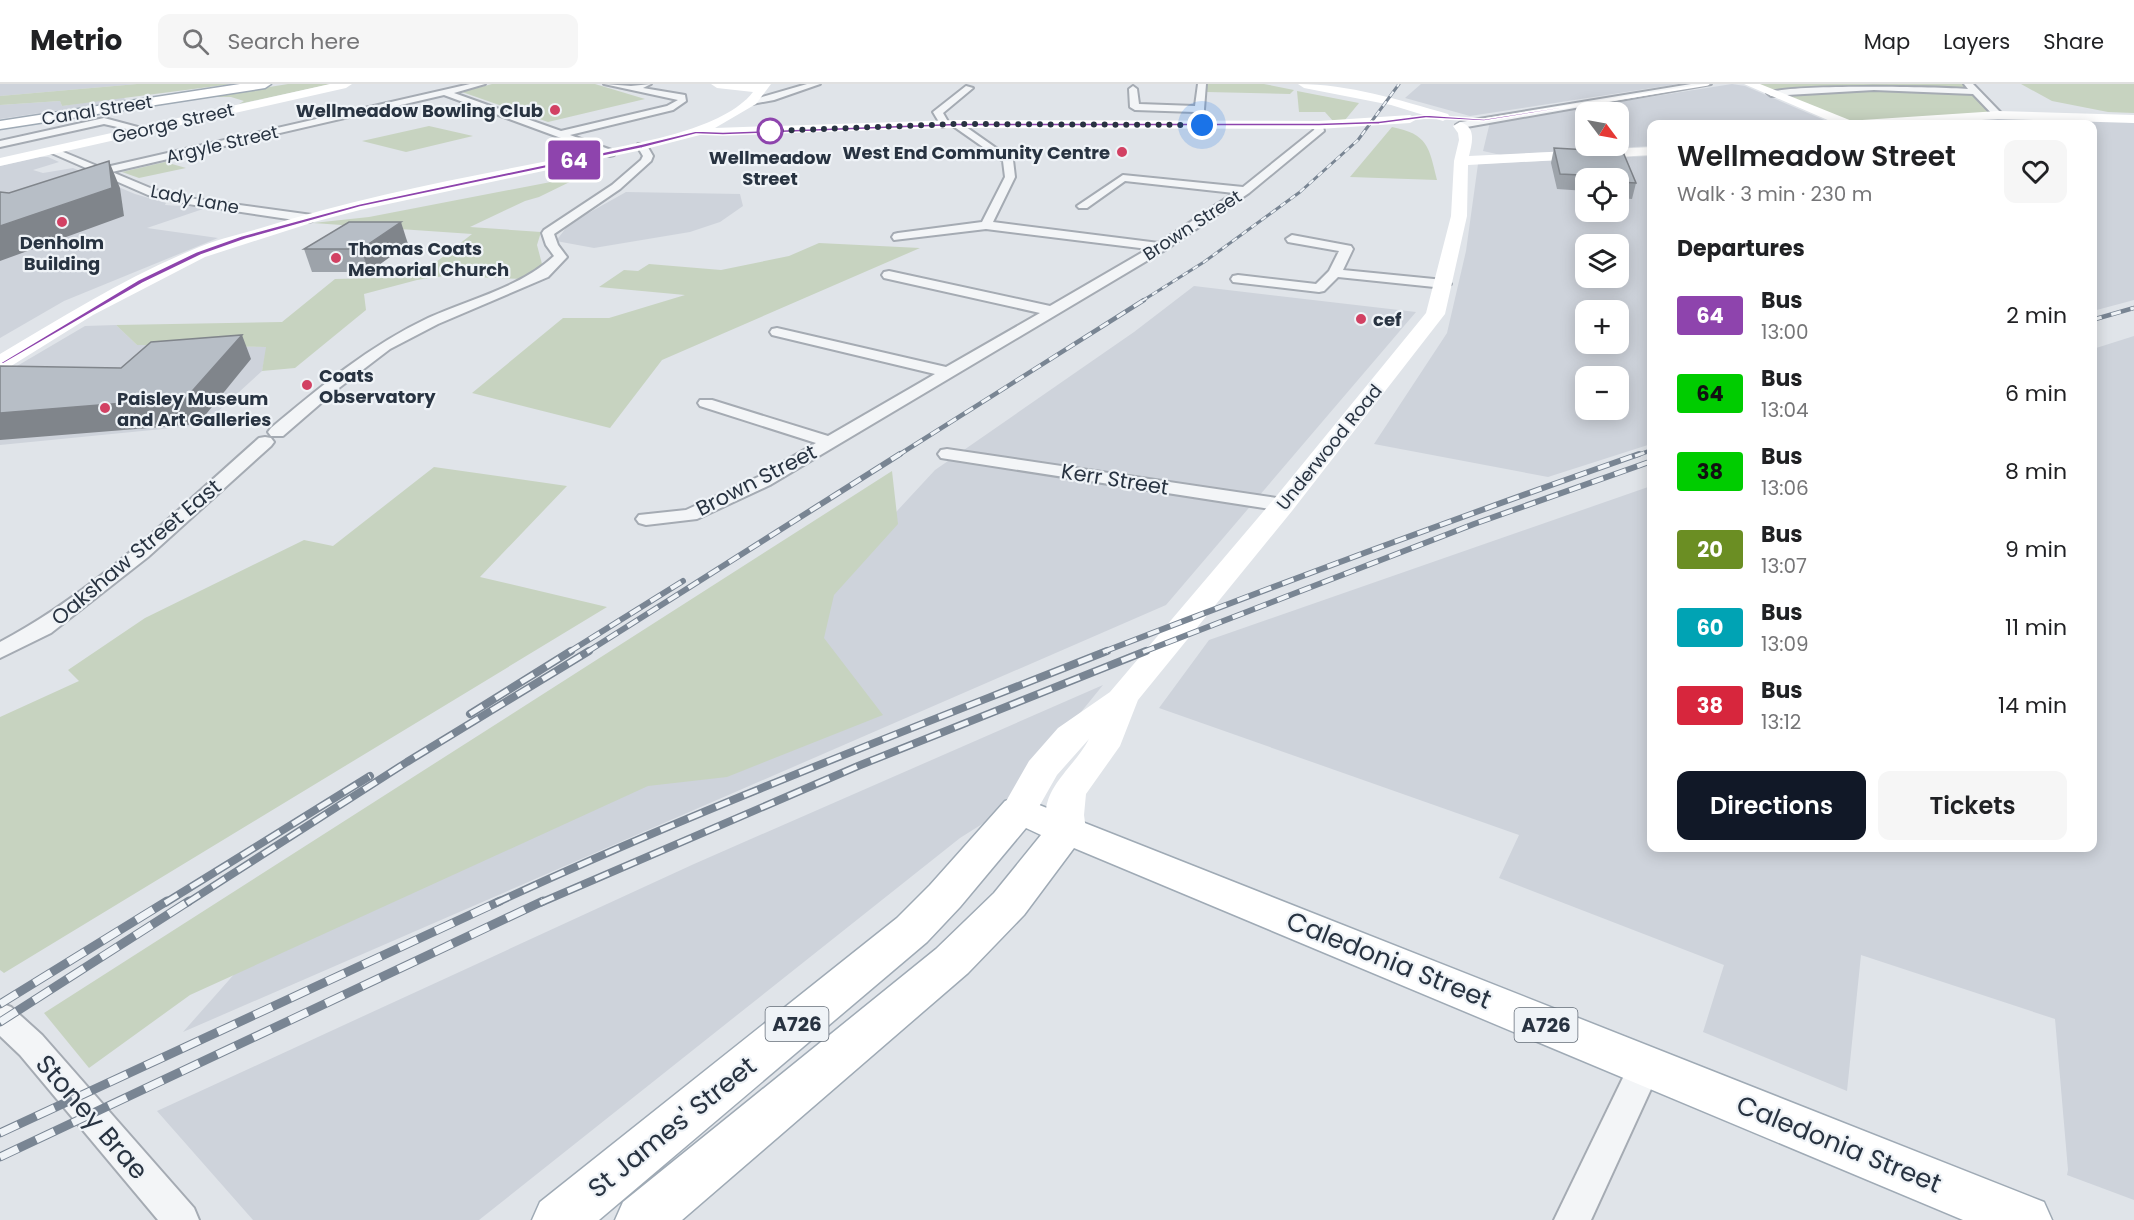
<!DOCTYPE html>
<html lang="en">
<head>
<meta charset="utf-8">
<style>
  body { margin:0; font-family:Poppins,sans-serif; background:#f6f6f6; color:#202124; height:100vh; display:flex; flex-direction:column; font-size:22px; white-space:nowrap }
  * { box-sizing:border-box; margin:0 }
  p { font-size:20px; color:#757577 }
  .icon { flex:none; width:33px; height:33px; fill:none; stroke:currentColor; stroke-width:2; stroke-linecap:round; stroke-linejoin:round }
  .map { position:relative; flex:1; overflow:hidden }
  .details { position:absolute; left:1647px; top:36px; width:450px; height:732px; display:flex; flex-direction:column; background:#fff; border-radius:12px; box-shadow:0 3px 15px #0003 }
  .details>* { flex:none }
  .badge { padding:0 12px; border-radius:4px; font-size:21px; line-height:39px }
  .needle { width:39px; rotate:122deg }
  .controls { position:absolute; left:1575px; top:18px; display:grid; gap:12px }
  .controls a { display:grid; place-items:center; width:54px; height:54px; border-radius:12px; background:#fff; box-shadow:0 3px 15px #0003; font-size:30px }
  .you { position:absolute; width:30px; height:30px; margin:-15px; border:4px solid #fff; border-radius:50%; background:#1a73e8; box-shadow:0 0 0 9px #1a73e833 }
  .map>.badge { position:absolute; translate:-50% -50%; box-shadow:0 0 0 3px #fff }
  h2 { padding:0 30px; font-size:22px; line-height:54px }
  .round { display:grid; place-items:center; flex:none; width:63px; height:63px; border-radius:12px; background:#f6f6f6 }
  .head { display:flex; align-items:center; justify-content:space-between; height:102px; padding:0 30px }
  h1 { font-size:28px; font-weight:600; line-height:45px }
  .action { display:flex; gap:12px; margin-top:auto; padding:12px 30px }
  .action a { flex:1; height:69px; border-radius:12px; background:#111827; color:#fff; font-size:24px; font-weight:600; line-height:69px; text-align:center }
  .action a+a { background:#f6f6f6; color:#202124 }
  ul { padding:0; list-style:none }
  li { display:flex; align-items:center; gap:18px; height:78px; padding:0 30px }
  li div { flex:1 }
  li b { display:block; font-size:22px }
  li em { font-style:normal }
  li .badge { min-width:66px; font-weight:700; text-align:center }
  header { display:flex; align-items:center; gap:36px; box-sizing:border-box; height:84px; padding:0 30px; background:#fff; border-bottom:2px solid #e0e0e0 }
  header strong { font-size:28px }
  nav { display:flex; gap:33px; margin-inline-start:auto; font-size:21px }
  .search { width:420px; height:54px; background:#f6f6f6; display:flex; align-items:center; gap:15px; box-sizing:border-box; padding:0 21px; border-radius:12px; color:#757577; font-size:22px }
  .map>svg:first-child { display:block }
  .built { fill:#ced3db; fill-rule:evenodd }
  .green { fill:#c7d3c0 }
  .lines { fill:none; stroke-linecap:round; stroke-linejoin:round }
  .street-casing { stroke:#a5abb3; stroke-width:4 }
  .primary-casing { stroke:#9faab5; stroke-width:3 }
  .street { fill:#f3f5f7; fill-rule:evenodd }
  .secondary { fill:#fff; fill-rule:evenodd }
  .primary { fill:#fff; fill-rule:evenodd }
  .rail-far4-casing { stroke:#798593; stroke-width:3 }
  .rail-far3-casing { stroke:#798593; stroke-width:4.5 }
  .rail-far2-casing { stroke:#798593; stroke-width:6 }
  .rail-far1-casing { stroke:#798593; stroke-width:8 }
  .rail-casing { stroke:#798593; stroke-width:9 }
  .rail-far4 { stroke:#eff3f7; stroke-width:2; stroke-dasharray:6; stroke-linecap:butt }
  .rail-far3 { stroke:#eff3f7; stroke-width:3; stroke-dasharray:10; stroke-linecap:butt }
  .rail-far2 { stroke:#eff3f7; stroke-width:4; stroke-dasharray:12; stroke-linecap:butt }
  .rail-far1 { stroke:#eff3f7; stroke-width:5; stroke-dasharray:15; stroke-linecap:butt }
  .rail { stroke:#eff3f7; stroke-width:7; stroke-dasharray:20; stroke-linecap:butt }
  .wall { fill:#9da3aa }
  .shaded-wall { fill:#80858b }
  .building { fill:#b7bec6; stroke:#80858b; stroke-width:1.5 }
  .line { fill:#8e44ad; stroke:#fff; stroke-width:1.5 }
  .walk { stroke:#283341; stroke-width:6; stroke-dasharray:0 10.8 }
  .poi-dot { fill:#d24163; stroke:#eff3f7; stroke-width:2 }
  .stop-dot { fill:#fff; stroke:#8e44ad; stroke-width:3 }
  .labels { text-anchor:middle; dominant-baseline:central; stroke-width:4.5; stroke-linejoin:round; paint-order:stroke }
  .far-street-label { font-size:18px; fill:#283341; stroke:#eff3f7 }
  .far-poi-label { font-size:18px; font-weight:bold; fill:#283341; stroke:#eff3f7; text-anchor:start }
  .far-stop-label { font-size:18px; font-weight:bold; fill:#283341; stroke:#eff3f7 }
  .shield { fill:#eff3f7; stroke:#646d78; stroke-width:1.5 }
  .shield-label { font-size:20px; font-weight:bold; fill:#283341 }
  .street-label { font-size:21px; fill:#283341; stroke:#eff3f7 }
  .near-street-label { font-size:26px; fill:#283341; stroke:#eff3f7 }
</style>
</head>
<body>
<header>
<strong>Metrio</strong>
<div class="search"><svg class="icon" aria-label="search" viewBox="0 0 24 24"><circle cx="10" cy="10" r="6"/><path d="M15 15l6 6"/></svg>Search here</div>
<nav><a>Map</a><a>Layers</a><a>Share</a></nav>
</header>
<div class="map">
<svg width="2134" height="1136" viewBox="0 0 2134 1136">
  <rect width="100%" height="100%" fill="#e0e4e9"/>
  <g class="built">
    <path d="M0,0h137l-137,12z"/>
    <path d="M1421,0h257l-208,32 -65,-18z"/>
    <path d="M1732,0l13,2 84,36 -18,2h-159l-1,22 -150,9 -18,-4 7,-29zM1586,28h32v34h-32z"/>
    <path d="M123,13l3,3 -126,19v-14l60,-4 2,5z"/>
    <path d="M2008,33l105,3 21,3v177l-41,11 -1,-187h-184z"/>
    <path d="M1651,72v288l-103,33 -174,-33 73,-111 19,-82 12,-87zM1586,94h32v34h-32zM1586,160h32v34h-32zM1586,226h32v34h-32zM1586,292h32v34h-32z"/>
    <path d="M40,73h8l11,5 -26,8 10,3 30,-5 62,26 31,9 -1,2 41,3 -59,20 71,10 -154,63 -64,37v-172z"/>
    <path d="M626,108l114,2 3,12 -23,16 -30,10 -96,16 -38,-7 13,-17z"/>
    <path d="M1194,202l222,26 -250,293 -983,427 76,-86 575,-367 101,-109 199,-138z"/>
    <path d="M116,241l21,20 130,2 -5,24 -59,54 -203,20v-69l85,-50z"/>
    <path d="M2134,252v864l-67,-25 1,-5 -13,-151 -194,-64 -14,136 -144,-59 21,-67 -225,-87 20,-43 -360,-127 50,-68 442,-154 1,362h440l1,-499z"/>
    <path d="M1103,601l-105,129 -38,24 -481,382h-226l-96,-109 537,-247z"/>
  </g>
  <g class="green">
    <path d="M137,0h95l-170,22 -2,-5 -60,4v-9z"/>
    <path d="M288,0h43l-92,20 5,-3 -13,-4h-25z"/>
    <path d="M492,0h103l50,15 -97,23 -86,-30z"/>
    <path d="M1206,0h58l30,6 -4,4 -83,-2z"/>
    <path d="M1756,0h208l28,30 -142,10z"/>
    <path d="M2021,0h113v29l-26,-1 -56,-11z"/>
    <path d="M1297,7l62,12 -14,17 -12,1 -8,-9h-26z"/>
    <path d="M429,42l44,10 -67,16 -44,-11z"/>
    <path d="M1392,43c36,7 37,20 45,53l-87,-3z"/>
    <path d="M165,78l21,6 -47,10 -17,-6z"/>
    <path d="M582,92l-43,21 -14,4 -55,26 71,5 -4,13 5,19 -19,15 -79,-3 -27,4 -53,14 2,16 -71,58 -33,3 4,-24 -129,-2 -21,-20 166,-3 53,-43 82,-2 55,-43 -159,-11 56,-6z"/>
    <path d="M819,159l101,5 -258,112 -52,68 -138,-35 91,-75h46l76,-23 -86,-8 25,-17 14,1 11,-7 72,6 68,-14z"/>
    <path d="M434,383l133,19 -87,91 127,30 -603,366 -4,-3v-253l79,-36 -11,-11 77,-52 159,-78 29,6z"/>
    <path d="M892,387l6,53 -64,71 -10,43 59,77 -156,62 -79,9 -458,209 -101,73 -45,-55z"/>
  </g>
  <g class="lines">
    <g class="street-casing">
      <g id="street">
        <path d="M470,0h15l-31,9 107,38 106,-25 11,-6 -74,-16 27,2 20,-2 -8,4 42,7 1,6 -13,9 -103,25 44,16v4l-4,1 -166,-61 -332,77 43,18 33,8 124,17v6l-4,1 -120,-18 -40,-9 -101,-44 9,-2 46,19z"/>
        <path d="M807,0h13l-46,16 -22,4 -4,-3z"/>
        <path d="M1198,0h8l-2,25 1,17h-6l-4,-14 -60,-2 -5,-3 -1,-18 4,-3 4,3 2,15 56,2z"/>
        <path d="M1691,0h20l-250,44 -5,-3 5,-3z"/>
        <path d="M1964,0h9l28,29v4h-6l-22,-23 -99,-4 -103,6 -4,-3c22,-9 167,-6 201,-4z"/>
        <path d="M966,2l7,2 -30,25 7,12 -8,2 -9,-15z"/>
        <path d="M104,34l45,12 -5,3 -40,-9 -104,23v-6z"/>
        <path d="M953,38h6l54,38 2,17 -22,45 166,21 75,-50 -109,-12 -38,27h-8l-2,-2 46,-31 120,12 71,-57 2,-7h6l2,8 -75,62 -84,57 -395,235 -73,34 -51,6 -7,-2 -3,-4 3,-4 47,-5 72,-33 58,-34 -116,-37 -2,-3 2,-3h12l116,36 107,-62 -163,-39 -2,-3 2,-3 5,-1 169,39 94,-54 -156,-35 -2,-3 2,-3 5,-1 161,35 98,-57 -162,-20 -92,11 -2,-3 2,-3 4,-1 84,-11 23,-45 -2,-16 -50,-35z"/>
        <path d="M638,60h8l7,12 -2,5 -31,28 -66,45 4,11 9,12 -19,20 -110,47 -48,25 -55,42 -52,45h-12l-3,-4 3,-4c49,-41 98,-82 157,-110 41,-19 92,-30 126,-62l-8,-11 -4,-12 2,-3 68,-45 29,-25 2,-4 -6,-10z"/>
        <path d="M1292,151l59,11 2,3 -10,21 101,10 7,4 -7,4 -106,-11 -14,14 -5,1 -86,-10 -2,-3 2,-3 5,-1 78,9 13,-13 10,-20 -51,-9 -2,-3z"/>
        <path d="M265,353l6,1 3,4 -3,4 -123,111 -97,76 -51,25v-16c97,-51 177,-132 259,-204z"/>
        <path d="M947,365l336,50 7,2 2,4 -2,4 -7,2 -342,-53 -3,-4 3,-4z"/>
        <path d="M0,919l11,4 31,28 152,173 5,12h-41l-138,-165 -20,-19z"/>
        <path d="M1646,967l12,4 4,10 -71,155h-37l80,-165z"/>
      </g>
    </g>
    <g class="primary-casing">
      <g id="primary">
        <path d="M240,0h31l-6,4 -265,41v-8z"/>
        <path d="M1019,713l1025,405 8,18h-89l-889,-372 -50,67 -56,58 -286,247h-67l8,-18 313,-253 58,-56 47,-58 -15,-7 -66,79 -33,35 -328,278h-67l8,-18 357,-284 33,-33 75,-84z"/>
      </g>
    </g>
    <use href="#street" class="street"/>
    <g class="secondary">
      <path d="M330,0h22l-6,4 -346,78v-8z"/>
      <path d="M711,0h60l-15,20 -41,24 241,-8 363,1 91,-6 7,4 -7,4 -91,6 -363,-1 -256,7 -58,15 -282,60 -46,12 -109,35 -112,58 -85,53 -8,1v-15c62,-37 125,-76 192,-104 22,-10 46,-15 69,-22 110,-35 224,-54 337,-77 44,-9 126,-22 155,-59l-36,-4z"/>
      <path d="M1298,0c51,0 101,16 150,30l2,3 -7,4 -52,-16 -87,-17z"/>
      <path d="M1744,0h16l92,37 2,3h-17z"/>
      <path d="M1998,27l136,4v8l-136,-4 -83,5h-60l7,-4z"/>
      <path d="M1460,38c17,5 12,21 9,34l183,-9v8l-184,10 -1,51 -22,98 -153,197 -154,189 -18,46 -34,48 -2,21 2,15 -6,9 -13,4 -13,-4c-26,-43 18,-67 35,-100l-32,36 -25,44 -13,4 -13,-4 -5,-9 28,-49 29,-33 52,-36 164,-193 152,-186 25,-97 3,-55 5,-21 -1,-7 -5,-7z"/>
    </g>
    <use href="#primary" class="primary"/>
    <g class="rail-far4-casing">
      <path id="rail-far4" d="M1142,217l62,-39 96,-70 58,-52 41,-56"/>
    </g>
    <g class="rail-far3-casing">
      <g id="rail-far3">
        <path d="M2092,236l42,-12"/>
        <path d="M897,372l247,-156"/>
        <path d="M1635,372l17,-6"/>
      </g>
    </g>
    <g class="rail-far2-casing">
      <g id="rail-far2">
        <path d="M569,568l114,-71"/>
        <path d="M587,568l313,-198"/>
        <path d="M1103,568c178,-69 356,-135 536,-198"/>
        <path d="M1143,568l331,-128 178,-63"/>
      </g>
    </g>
    <g class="rail-far1-casing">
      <g id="rail-far1">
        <path d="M470,630l101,-63"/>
        <path d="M165,819l205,-127"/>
        <path d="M187,819l220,-141 182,-111"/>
        <path d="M496,819c200,-93 407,-171 611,-252"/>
        <path d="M540,819l318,-137 288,-115"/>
      </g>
    </g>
    <g class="rail-casing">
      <g id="rail">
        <path d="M0,920l167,-103"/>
        <path d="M0,938l189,-121"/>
        <path d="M0,1049l500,-232"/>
        <path d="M0,1073l543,-256"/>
      </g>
    </g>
    <use href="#rail-far4" class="rail-far4"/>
    <use href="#rail-far3" class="rail-far3"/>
    <use href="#rail-far2" class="rail-far2"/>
    <use href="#rail-far1" class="rail-far1"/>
    <use href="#rail" class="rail"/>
  </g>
  <g class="wall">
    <path d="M1554,64l82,35 -4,16 -14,-1v-20h-32v13l-29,-2 -6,-26z"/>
    <path d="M408,160l-39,28h-57l-8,-23z"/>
  </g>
  <g class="shaded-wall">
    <path d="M109,77l11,27 4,28 -124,45v-35z"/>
    <path d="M401,138l7,22 -39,28 -8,-23z"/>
    <path d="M242,251l9,24 -53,65 -198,16v-27z"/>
  </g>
  <g class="building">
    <path d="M1554,64l69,4 13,31 -18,-1v-4h-16l-1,-2 -41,-2z"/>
    <path d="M109,77l3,27 -112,38v-34l9,1z"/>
    <path d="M349,138h52l-40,27h-57z"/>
    <path d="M242,251l-56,63 -186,15v-47l121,2 30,-26z"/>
  </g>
  <path class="line" d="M1707,1l-223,36 -58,-3 -47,6 -60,2h-363l-233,9 -27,-1 -54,14 -282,59 -114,32 -45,16 -58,28 -140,81 -3,-1 138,-83 58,-28 45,-16 118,-32 283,-60 54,-13 27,1 233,-9h363l60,-2 47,-6 58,4 225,-35z"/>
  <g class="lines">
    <path class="walk" d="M770,47l186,-7 246,1"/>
  </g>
  <g class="poi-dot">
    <circle cx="555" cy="26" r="6"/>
    <circle cx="1122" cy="68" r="6"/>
    <circle cx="62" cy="138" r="6"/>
    <circle cx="336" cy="174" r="6"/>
    <circle cx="1361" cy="235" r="6"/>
    <circle cx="307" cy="301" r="6"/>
    <circle cx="105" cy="324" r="6"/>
  </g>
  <circle class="stop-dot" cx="770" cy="47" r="12"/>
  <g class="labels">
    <g class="far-street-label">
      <text transform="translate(97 26) rotate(-9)">Canal Street</text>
      <text transform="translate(173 39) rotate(-13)">George Street</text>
      <text transform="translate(222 60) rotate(-13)">Argyle Street</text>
      <text transform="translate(195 115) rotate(11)">Lady Lane</text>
      <text transform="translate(1192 141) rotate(-33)">Brown Street</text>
      <text transform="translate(1329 363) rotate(-51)">Underwood Road</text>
    </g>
    <g class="far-poi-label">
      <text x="543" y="26" text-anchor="end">Wellmeadow Bowling Club</text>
      <text x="1110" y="68" text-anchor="end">West End Community Centre</text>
      <text x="62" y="158" text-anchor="middle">Denholm<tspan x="62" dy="21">Building</tspan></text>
      <text x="348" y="164">Thomas Coats<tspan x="348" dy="21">Memorial Church</tspan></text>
      <text x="1373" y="235">cef</text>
      <text x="319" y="291">Coats<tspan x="319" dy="21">Observatory</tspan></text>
      <text x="117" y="314">Paisley Museum<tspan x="117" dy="21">and Art Galleries</tspan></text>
    </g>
    <g class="far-stop-label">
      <text x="770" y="73">Wellmeadow<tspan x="770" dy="21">Street</tspan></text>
    </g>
    <g class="shield">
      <rect x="765.5" y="923" width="63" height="34" rx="4.5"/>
      <rect x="1514.5" y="924" width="63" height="34" rx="4.5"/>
    </g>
    <g class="shield-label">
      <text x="797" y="940">A726</text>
      <text x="1546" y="941">A726</text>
    </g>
    <g class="street-label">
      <text transform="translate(1115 395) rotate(9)">Kerr Street</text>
      <text transform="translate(756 396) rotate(-27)">Brown Street</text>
      <text transform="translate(136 468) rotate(-40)">Oakshaw Street East</text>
    </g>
    <g class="near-street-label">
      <text transform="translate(1389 876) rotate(22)">Caledonia Street</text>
      <text transform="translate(92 1033) rotate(49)">Stoney Brae</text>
      <text transform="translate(672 1043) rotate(-39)">St James' Street</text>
      <text transform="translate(1839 1060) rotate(22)">Caledonia Street</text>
    </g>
  </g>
</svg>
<div class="controls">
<a><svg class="needle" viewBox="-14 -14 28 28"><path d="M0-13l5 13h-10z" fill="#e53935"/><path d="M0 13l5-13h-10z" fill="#757577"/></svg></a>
<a><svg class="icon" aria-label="locate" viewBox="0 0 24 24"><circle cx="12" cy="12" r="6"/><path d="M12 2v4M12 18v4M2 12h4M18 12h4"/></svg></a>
<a><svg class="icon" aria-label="layers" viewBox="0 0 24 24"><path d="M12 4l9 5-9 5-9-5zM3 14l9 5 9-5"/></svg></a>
<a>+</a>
<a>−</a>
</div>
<div class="you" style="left:1202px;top:41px"></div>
<b class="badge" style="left:574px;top:76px;background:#8e44ad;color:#fff">64</b>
<section class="details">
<div class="head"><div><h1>Wellmeadow Street</h1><p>Walk · 3 min · 230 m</p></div><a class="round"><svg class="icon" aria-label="heart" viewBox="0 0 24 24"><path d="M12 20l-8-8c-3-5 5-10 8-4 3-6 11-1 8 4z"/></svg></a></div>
<h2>Departures</h2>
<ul>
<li><span class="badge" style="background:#8e44ad;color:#fff">64</span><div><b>Bus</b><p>13:00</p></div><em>2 min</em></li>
<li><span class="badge" style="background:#0c0;color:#111">64</span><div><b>Bus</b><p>13:04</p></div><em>6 min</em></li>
<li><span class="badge" style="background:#0c0;color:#111">38</span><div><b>Bus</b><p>13:06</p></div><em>8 min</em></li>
<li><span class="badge" style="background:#6b8e23;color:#fff">20</span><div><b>Bus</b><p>13:07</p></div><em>9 min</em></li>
<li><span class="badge" style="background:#00a3b4;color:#fff">60</span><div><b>Bus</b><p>13:09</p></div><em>11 min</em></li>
<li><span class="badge" style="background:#d7263d;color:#fff">38</span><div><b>Bus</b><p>13:12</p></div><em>14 min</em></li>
</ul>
<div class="action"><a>Directions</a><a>Tickets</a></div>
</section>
</div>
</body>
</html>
